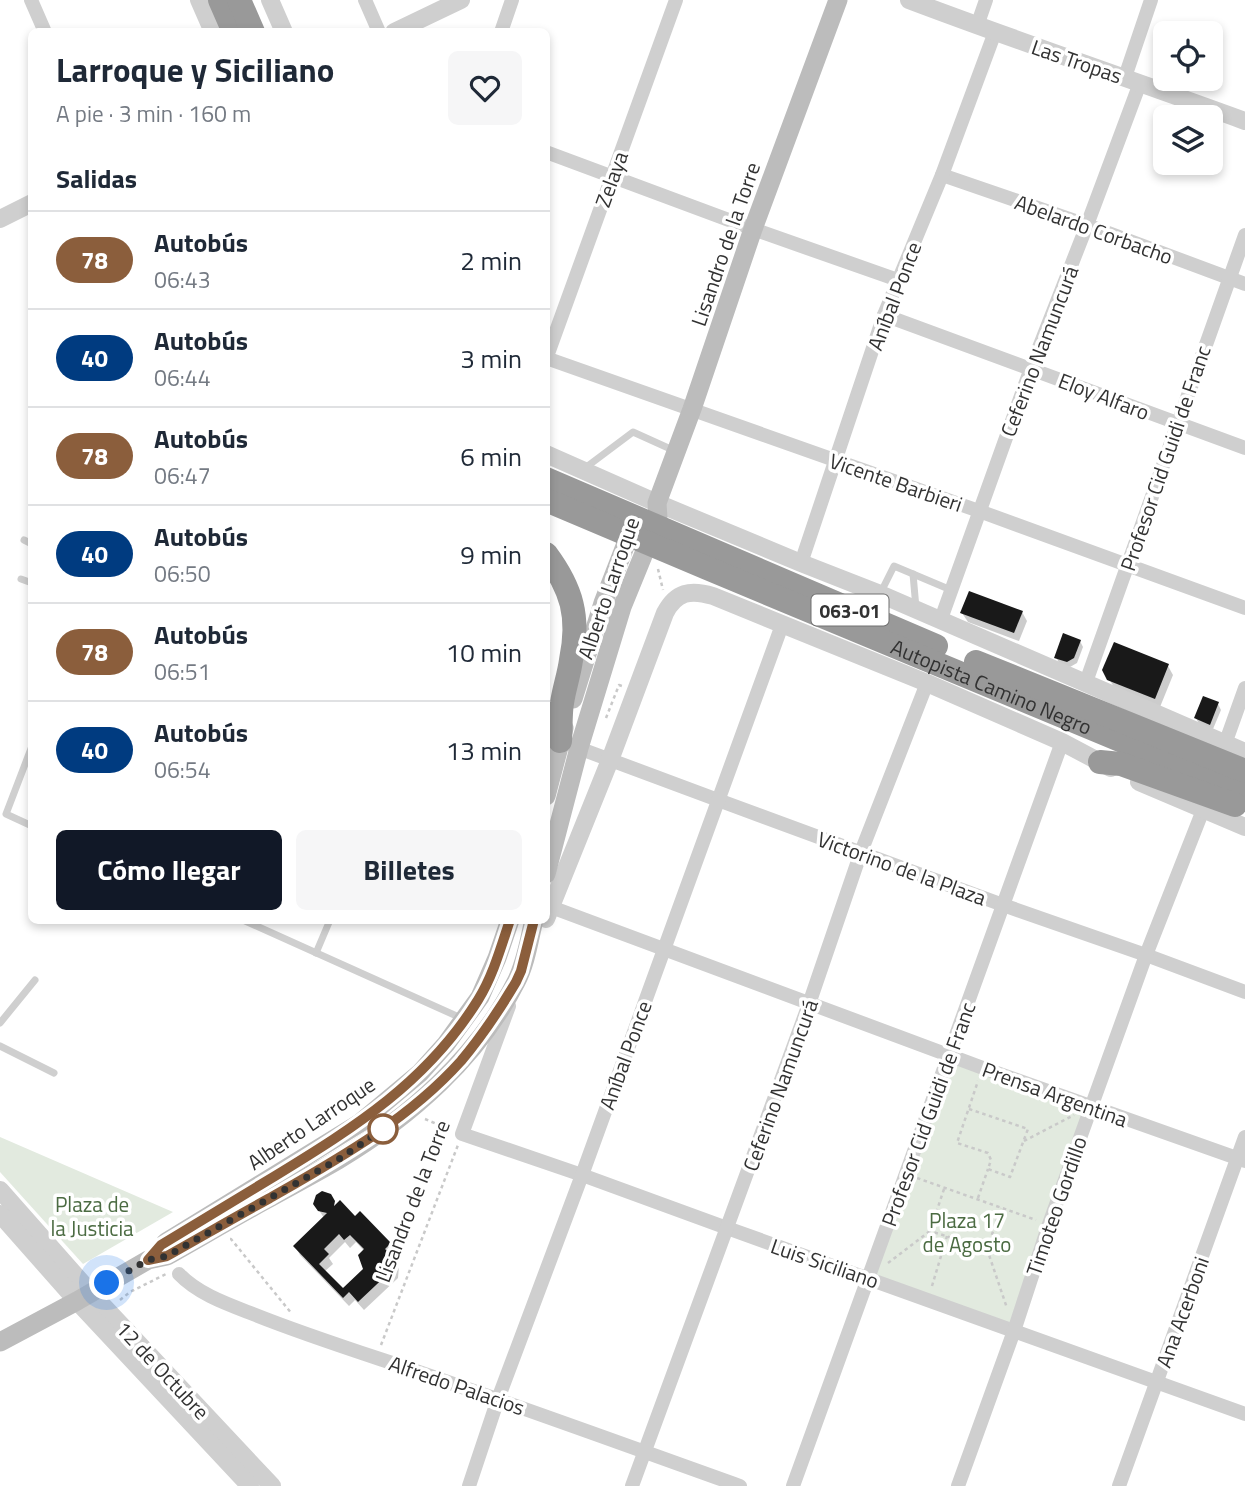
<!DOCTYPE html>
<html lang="es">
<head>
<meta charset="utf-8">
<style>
  body { margin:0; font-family:"Titillium Web",sans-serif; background:#f6f6f7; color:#1f2937; height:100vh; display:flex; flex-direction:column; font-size:26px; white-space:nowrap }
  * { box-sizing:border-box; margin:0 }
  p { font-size:23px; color:#747a83 }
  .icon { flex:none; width:38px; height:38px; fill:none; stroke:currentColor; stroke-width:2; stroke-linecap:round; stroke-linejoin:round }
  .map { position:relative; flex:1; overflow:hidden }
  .side { position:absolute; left:28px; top:28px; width:522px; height:896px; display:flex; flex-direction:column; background:#fff; border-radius:10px; box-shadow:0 4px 10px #0003 }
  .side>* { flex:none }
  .badge { padding:0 14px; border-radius:23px; font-size:24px; line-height:46px }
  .controls { position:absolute; left:1153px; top:21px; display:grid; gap:14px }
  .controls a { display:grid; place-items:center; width:70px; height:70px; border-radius:10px; background:#fff; box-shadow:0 4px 10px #0003; font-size:35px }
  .you { position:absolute; width:35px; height:35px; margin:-18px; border:5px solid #fff; border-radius:50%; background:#1a73e8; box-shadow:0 0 0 10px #1a73e833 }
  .map>.badge { position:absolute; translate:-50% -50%; box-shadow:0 0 0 4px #fff }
  h2 { padding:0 28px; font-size:26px; line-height:63px }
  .round { display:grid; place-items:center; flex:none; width:74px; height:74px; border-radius:10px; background:#f6f6f7 }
  .summary { display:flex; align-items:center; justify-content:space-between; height:119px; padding:0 28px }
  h1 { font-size:33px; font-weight:700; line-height:52px }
  .action { display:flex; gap:14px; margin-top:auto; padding:14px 28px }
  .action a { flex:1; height:80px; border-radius:10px; background:#111827; color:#fff; font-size:28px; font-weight:700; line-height:80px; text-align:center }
  .action a+a { background:#f6f6f7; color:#1f2937 }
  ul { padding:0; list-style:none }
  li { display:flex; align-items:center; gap:21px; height:98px; padding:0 28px; border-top:2px solid #e0e1e3 }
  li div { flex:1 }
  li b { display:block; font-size:26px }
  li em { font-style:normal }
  li .badge { min-width:77px; font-weight:700; text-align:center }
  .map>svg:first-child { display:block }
  .green { fill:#e2eadf }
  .shadow { fill:#0003; fill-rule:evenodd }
  .building { fill:#191919; fill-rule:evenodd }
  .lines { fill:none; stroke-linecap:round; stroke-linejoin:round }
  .path { stroke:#c9c9c9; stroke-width:2.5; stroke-dasharray:3.5 3.5; stroke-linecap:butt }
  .service { stroke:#cfcfcf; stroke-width:7 }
  .minor { stroke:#cfcfcf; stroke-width:14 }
  .tertiary { stroke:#cfcfcf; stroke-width:18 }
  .secondary { stroke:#bcbcbc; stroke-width:19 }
  .motorway { stroke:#999; stroke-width:24 }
  .line-casing { stroke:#fff; stroke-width:16 }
  .line { stroke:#8b5e3c; stroke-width:10 }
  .walk { stroke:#323232; stroke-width:7; stroke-dasharray:0 12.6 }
  .stop-dot { fill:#fff; stroke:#8b5e3c; stroke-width:3.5 }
  .labels { text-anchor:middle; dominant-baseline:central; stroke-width:7; stroke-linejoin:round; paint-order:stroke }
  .shield { fill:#fff; stroke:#707070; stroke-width:2 }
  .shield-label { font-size:19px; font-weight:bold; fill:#323232 }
  .street-label { font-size:21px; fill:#323232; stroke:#fff }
  .park-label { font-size:21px; fill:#4b6b42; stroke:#fff }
</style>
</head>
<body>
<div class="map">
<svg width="1245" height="1486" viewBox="0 0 1245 1486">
  <rect width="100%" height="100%" fill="#fff"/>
  <g class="green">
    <path d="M949,1056l142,51 -77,224 -145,-53z"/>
    <path d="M0,1137l173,75 -90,52 -83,-92z"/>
  </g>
  <g class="shadow">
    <path d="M1022,612l5,9 -8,20 -51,-19 -6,-9z"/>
    <path d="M1080,641l3,6 -6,16 -7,4 -11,-4 -3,-6z"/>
    <path d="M1168,666l5,9 -13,32 -45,-18 -11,-19z"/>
    <path d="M1218,704l3,6 -8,19 -14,-5 -3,-6z"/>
    <path d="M315,1204l16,11 24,3 35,26 5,9 -3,3 7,10 -1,12 -34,32 -9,-10 -6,6 -49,-51 -5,-9 29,-28zM345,1242l5,6 6,-6 8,9 1,18 -22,22 -19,-19 9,-8 -4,-6z"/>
  </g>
  <g class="building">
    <path d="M969,591l54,20 -9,22 -54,-20z"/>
    <path d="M1063,633l18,7 -7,18 -7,4 -13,-4z"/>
    <path d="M1114,642l55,22 -14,35 -48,-19 -5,-10z"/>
    <path d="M1203,696l16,6 -9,23 -16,-7z"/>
    <path d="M322,1191l9,3 4,7 -1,5 6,-6 15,16 5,-5 31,32 -6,6 4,4 2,-2 4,5 -2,13 -35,33 -9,-10 -6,6 -50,-52 34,-33 -9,-2 -5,-7 3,-9zM339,1234l5,6 6,-5 14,14 -6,6 5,14 -20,19 -24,-24 10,-10 -5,-5z"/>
  </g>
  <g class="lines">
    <g class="path">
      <path d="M658,569l5,21"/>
      <path d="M606,718l13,-33 3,1"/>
      <path d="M969,1109l59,20 -18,48 -22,-8 3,-9 -3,-7 -31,-10 21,-62"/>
      <path d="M425,1119l26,11"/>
      <path d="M1024,1141l50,-26"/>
      <path d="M917,1178l119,42"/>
      <path d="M944,1189l-14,42 57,18 14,-41"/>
      <path d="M978,1198l10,-29"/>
      <path d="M230,1239h1l61,75"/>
      <path d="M987,1249l20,59"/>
      <path d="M888,1263l42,-32"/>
      <path d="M932,1286l15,-50"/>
      <path d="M120,1300l10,-8 36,-18"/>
      <path d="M381,1345l77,-200"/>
    </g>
    <g class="service">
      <path d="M585,468l48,-36 42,19"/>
      <path d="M24,540l8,4"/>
      <path d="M913,574l3,34"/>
      <path d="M21,579l11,4"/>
      <path d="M880,594l14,-28 57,24"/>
      <path d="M32,746l-26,68 26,12"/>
      <path d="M243,920l218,98"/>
      <path d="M316,953l14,-33"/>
      <path d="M0,1023l35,-43"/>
      <path d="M0,1046l54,27"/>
    </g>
    <g class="minor">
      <path d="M31,0l14,32"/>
      <path d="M365,0l14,32"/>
      <path d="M977,26l9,-26"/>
      <path d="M501,32l11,-32"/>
      <path d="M1125,77l26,-77"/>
      <path d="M546,152l207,77 145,51"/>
      <path d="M942,175l145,50 158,59"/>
      <path d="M884,315l361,133"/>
      <path d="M546,358l433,153 266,97"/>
      <path d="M546,359l130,-359"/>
      <path d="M801,563l83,-248 58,-140 53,-143"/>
      <path d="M941,619l90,-251 56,-143 53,-142"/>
      <path d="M1086,682l159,-447"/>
      <path d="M1225,744l20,-56"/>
      <path d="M573,746l145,54 285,105 143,50 99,37"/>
      <path d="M551,907l432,161 262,93"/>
      <path d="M509,1006l-47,128 120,41 145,53 518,186"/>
      <path d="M179,1274c19,20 48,30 74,40 50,20 100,36 151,53 112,38 224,79 336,119"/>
      <path d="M469,1486l29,-87 84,-224 200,-550"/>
      <path d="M632,1486l177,-482 52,-152 66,-169"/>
      <path d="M793,1486l269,-744"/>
      <path d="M958,1486l56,-155 35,-107 97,-269 57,-145"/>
      <path d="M1119,1486l126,-349"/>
    </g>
    <g class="tertiary">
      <path d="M199,0l14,32"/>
      <path d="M270,0l14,32"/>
      <path d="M909,0c111,42 224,80 336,121"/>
      <path d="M394,32l67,-32"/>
      <path d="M0,219l32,-16"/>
      <path d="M546,454l111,49 144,60 79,31 365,158"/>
      <path d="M1139,782l106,45"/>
      <path d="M546,919l64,-159 55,-147c11,-21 25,-24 48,-17l214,87 135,59 49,26"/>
      <path d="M0,1190l91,103 181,193"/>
      <path d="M0,1214l77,87 173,185"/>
    </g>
    <g class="secondary">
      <path d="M573,699l30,-96 31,-80"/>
      <path d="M546,796l18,-68"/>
      <path d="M546,874l33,-126 43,-141 36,-88 -1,-16 35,-94 61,-180 85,-229"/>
      <path d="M166,1242l194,-119 60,-50 26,-29 34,-47 17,-39 13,-38"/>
      <path d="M0,1342l77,-41 71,-41 19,-4c32,-18 64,-37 97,-55 25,-14 50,-27 74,-41 72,-43 140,-103 178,-178 10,-19 13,-42 18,-62"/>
    </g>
    <g class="motorway">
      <path d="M220,0l14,32"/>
      <path d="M239,0l14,32"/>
      <path d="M546,479l390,167"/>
      <path id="s1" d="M546,500l161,68 538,224"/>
      <path d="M546,554c26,35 34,63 25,106 -2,15 -7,29 -9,43 -2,12 -1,26 -2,38"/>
      <path d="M976,662l269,109"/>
      <path d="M1100,762l21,2 114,41"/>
    </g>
  </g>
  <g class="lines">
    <g class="line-casing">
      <path id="line" d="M510,920c-9,27 -17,56 -32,80 -51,82 -123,127 -203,176 -38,23 -76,46 -114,69l-13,15 19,-4c34,-19 68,-39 103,-58 68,-39 138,-78 191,-137 21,-25 39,-52 55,-79l5,-11 13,-51"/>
    </g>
    <use href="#line" class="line"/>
    <path class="walk" d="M107,1283l41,-23 19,-4 172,-97 44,-30"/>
  </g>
  <circle class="stop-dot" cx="383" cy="1129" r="14"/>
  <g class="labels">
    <rect class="shield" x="811.5" y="594.5" width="77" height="31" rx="5"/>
    <g class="shield-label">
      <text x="850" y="610">063-01</text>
    </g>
    <g class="street-label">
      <text transform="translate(1077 61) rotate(19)">Las Tropas</text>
      <text transform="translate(611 179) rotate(-70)">Zelaya</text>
      <text transform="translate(1094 229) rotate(20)">Abelardo Corbacho</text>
      <text transform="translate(725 244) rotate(-71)">Lisandro de la Torre</text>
      <text transform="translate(894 296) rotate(-69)">Aníbal Ponce</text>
      <text transform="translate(1039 351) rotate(-69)">Ceferino Namuncurá</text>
      <text transform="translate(1104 396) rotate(21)">Eloy Alfaro</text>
      <text transform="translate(1165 458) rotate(-71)">Profesor Cid Guidi de Franc</text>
      <text transform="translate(896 482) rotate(19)">Vicente Barbieri</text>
      <text transform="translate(608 588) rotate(-71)">Alberto Larroque</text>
      <text stroke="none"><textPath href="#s1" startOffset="483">Autopista Camino Negro</textPath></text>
      <text transform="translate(902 868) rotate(20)">Victorino de la Plaza</text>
      <text transform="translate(625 1055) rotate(-70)">Aníbal Ponce</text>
      <text transform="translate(780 1085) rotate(-70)">Ceferino Namuncurá</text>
      <text transform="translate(1055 1094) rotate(20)">Prensa Argentina</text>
      <text transform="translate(928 1114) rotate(-70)">Profesor Cid Guidi de Franc</text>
      <text transform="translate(311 1123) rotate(-34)">Alberto Larroque</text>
      <text transform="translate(412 1201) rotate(-69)">Lisandro de la Torre</text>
      <text transform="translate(1056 1206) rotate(-71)">Timoteo Gordillo</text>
      <text transform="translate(825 1263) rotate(19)">Luis Siciliano</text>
      <text transform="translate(1182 1312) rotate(-70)">Ana Acerboni</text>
      <text transform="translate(163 1370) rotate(47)">12 de Octubre</text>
      <text transform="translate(457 1385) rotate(19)">Alfredo Palacios</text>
    </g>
    <g class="park-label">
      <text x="92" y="1204">Plaza de<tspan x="92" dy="24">la Justicia</tspan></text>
      <text x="967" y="1220">Plaza 17<tspan x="967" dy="24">de Agosto</tspan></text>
    </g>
  </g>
</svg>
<div class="controls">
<a><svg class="icon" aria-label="locate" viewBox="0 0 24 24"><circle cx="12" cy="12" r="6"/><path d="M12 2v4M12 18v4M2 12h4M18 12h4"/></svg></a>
<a><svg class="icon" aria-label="layers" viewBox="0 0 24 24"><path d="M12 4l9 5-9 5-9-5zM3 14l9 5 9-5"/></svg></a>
</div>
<div class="you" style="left:107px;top:1283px"></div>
<section class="side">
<div class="summary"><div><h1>Larroque y Siciliano</h1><p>A pie · 3 min · 160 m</p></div><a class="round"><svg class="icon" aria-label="heart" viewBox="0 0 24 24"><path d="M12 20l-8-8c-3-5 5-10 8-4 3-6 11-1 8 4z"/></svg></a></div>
<h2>Salidas</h2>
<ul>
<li><span class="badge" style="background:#8b5e3c;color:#fff">78</span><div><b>Autobús</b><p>06:43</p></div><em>2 min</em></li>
<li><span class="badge" style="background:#003b80;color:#fff">40</span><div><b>Autobús</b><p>06:44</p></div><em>3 min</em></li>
<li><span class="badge" style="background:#8b5e3c;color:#fff">78</span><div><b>Autobús</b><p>06:47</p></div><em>6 min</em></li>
<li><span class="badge" style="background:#003b80;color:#fff">40</span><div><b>Autobús</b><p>06:50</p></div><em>9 min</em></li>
<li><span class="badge" style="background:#8b5e3c;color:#fff">78</span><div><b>Autobús</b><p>06:51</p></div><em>10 min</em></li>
<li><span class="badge" style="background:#003b80;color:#fff">40</span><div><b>Autobús</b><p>06:54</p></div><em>13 min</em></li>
</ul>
<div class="action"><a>Cómo llegar</a><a>Billetes</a></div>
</section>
</div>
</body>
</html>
